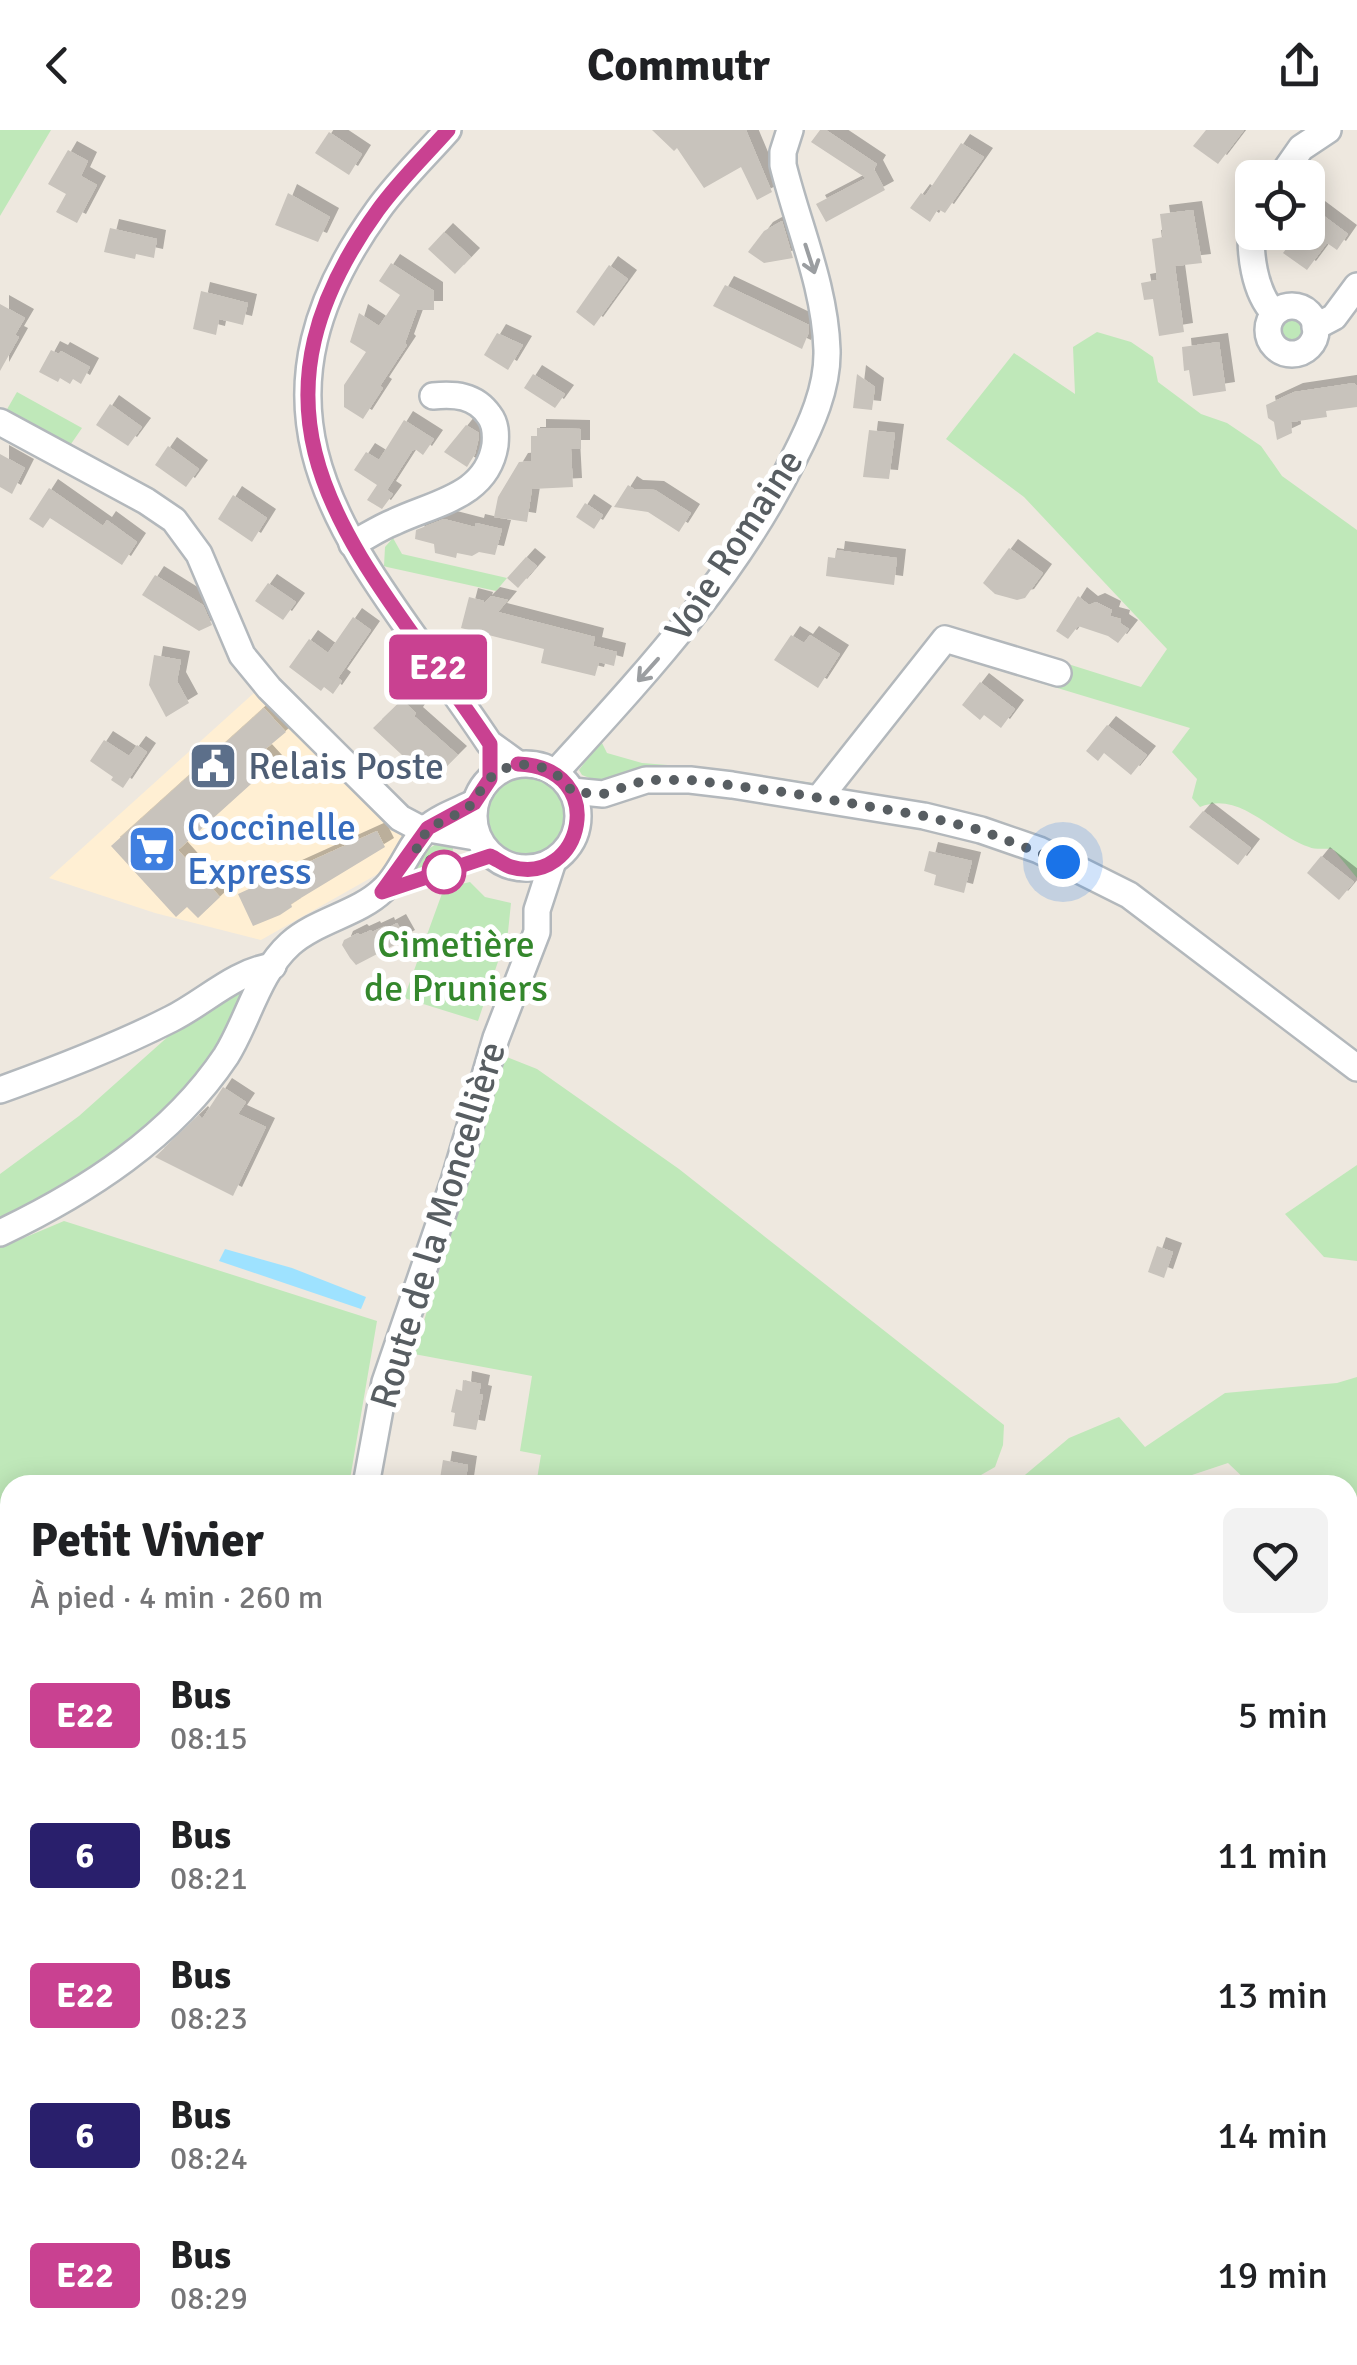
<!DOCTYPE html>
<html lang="fr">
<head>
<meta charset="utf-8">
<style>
  body { margin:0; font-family:Signika,sans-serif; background:#f2f2f2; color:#202124; height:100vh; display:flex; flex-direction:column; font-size:38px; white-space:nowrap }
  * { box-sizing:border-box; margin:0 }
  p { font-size:32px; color:#757577 }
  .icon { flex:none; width:55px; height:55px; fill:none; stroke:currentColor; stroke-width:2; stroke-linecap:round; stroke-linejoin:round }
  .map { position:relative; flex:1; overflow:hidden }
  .drawer { position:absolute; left:0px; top:1345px; width:1358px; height:890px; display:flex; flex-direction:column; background:#fff; border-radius:30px 30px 0 0; box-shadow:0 5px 25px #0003 }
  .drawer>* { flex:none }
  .badge { padding:0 20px; border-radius:8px; font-size:35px; line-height:65px }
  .fabs { position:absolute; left:1235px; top:30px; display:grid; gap:20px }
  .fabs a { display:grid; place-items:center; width:90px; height:90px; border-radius:15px; background:#fff; box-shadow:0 5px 25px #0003; font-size:50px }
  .you { position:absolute; width:50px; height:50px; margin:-25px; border:8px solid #fff; border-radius:50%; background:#1a73e8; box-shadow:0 0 0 15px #1a73e833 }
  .map>.badge { position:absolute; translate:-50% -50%; box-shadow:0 0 0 5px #fff }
  .round { display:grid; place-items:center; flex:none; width:105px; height:105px; border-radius:15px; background:#f2f2f2 }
  .overview { display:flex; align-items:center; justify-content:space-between; height:170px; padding:0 30px }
  h1 { font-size:48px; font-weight:800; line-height:75px }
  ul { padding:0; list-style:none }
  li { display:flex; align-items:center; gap:30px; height:140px; padding:0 30px }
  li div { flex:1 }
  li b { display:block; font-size:38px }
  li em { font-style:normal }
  li .badge { min-width:110px; font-weight:700; text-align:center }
  header { display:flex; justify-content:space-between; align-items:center; height:130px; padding:0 30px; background:#fff; font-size:45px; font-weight:800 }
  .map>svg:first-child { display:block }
  .commercial { fill:#ffefd3 }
  .green { fill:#bfe8b9 }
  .water { fill:#9ee2ff }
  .building { fill:#c8c3bc; filter:url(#shadow) }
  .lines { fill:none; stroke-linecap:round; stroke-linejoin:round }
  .minor-casing { stroke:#b3b8bc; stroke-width:30 }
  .minor { stroke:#fff; stroke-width:25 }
  .oneway { stroke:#9b9ea1 }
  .line-casing { stroke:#fff; stroke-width:22 }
  .line { stroke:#c94191; stroke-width:15 }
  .walk { stroke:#585e62; stroke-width:10; stroke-dasharray:0 18 }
  .stop-dot { fill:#fff; stroke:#c94191; stroke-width:5 }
  .labels { text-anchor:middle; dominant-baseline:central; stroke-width:10; stroke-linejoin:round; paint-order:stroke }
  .street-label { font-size:38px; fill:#585e62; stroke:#fff }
  .service-label { font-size:38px; fill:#4e5e75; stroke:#fff; text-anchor:start }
  .shop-label { font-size:38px; fill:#366cbe; stroke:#fff; text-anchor:start }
  .park-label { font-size:38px; fill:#34872c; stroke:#fff }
</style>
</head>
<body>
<header><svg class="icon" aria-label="back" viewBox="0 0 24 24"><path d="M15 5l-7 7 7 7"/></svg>Commutr<svg class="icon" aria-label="share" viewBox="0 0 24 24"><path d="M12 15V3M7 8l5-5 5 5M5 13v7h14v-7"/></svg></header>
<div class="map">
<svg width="1357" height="2235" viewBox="0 0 1357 2235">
  <defs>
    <filter id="shadow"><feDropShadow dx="9" dy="-9" stdDeviation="0" flood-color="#0004"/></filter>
  </defs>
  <rect width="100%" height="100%" fill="#eee8df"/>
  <path class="commercial" d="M255,562l152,148 -24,31 -122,69 -106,-27 -106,-35z"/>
  <g class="green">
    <path d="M0,0h51l-51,86z"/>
    <circle cx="1292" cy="200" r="16"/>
    <path d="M1097,202l34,10 22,15 5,25 43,32 26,9 34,23 21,30 75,54v348l-24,-29c-7,-1 -18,1 -24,-2 -36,-11 -68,-57 -109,-40l-8,-9 5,-19 -25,-27 18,-24 -242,-73 -42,53 15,-34 23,-27 117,31 7,-14 73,23 26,-38 -143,-152 -78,-58 68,-86 61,41 -2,-47z"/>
    <path d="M17,262l65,36 -11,16 -4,-1 -61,-32z"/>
    <path d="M393,408l9,16 105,24 -11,13 -109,-24 -3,-1 1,-19z"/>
    <path d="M601,611l6,12 35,10 77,6 93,14 -7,6 -213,-10 -10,-4 -3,-5z"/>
    <circle cx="528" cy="687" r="41"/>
    <path d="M446,708l7,9 -1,13 -41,14 14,-23z"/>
    <path d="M470,752l15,15 26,6 -3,29 -30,89 -74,-23 40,-110z"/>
    <path d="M244,859l5,5 -30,58 -82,89 -137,83v-50l79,-58 111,-99z"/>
    <path d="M504,926l33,13 142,100 325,256 -1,20 -8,22 -28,16 5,2h-436l5,-30 -21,-4 12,-75 -118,-22z"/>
    <path d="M1357,1035v96l-33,-4 -39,-43z"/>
    <path d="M64,1091l313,100 -28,164h-339v644l-10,-11v-870z"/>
    <path d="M1357,1247v212l-9,-6v-98h-97l-23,-22 -66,22h-149l56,-47 50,-21 26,30 80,-54 112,-10z"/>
    <path d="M0,2157l10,2v66h47l-5,10h-52z"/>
    <path d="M801,2225h388l-8,10h-357z"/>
  </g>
  <path class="water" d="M225,1119l67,19 74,29 -5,12 -142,-48z"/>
  <g class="building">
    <path d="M652,0h94l26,62 -15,8 -16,-33 -37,21 -27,-40 -3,3z"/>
    <path d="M820,0h6l51,34 -3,5 11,21 -59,32 -10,-18 50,-26 -55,-36z"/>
    <path d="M1206,0h38l-26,34 -25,-18z"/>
    <path d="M329,2l33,22 -13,21 -34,-22z"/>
    <path d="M961,13l23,14 -39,56 -7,-4 -8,13 -20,-14 11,-15 4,3z"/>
    <path d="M68,20l20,11 -7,15 16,9 -20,38 -21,-11 10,-18 -18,-10z"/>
    <path d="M288,63l42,24 -12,25 -43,-17z"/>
    <path d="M1308,74l40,30 -11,16 -10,-7 -20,27 -24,-17 16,-21h9z"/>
    <path d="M1193,80l9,53 -27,3 9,66 -25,4 -6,-37 -9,1 -3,-17 16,-3 -5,-41 11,-2 -3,-23z"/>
    <path d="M782,91l11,37 -29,5 -16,-11 16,-21z"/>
    <path d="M110,98l47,11 -3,19 -18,-4 -1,5 -31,-7z"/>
    <path d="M444,102l27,25 -16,17 -27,-25z"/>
    <path d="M391,133l43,28v19h-17l-12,33 2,2 -27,41 3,2 -20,31 -19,-12v-22l22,-33 -16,-10 9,-29 20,13 21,-31 -21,-14z"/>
    <path d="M609,135l19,14 -34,47 -18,-14z"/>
    <path d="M725,155l84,40v7l-7,17 -89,-43z"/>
    <path d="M201,161l47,12 -5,22 -24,-6 -3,16 -23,-6z"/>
    <path d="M0,174l25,14 -10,17 4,2 -19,34z"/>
    <path d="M497,203l26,12 -15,25 -24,-15z"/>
    <path d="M1219,212l7,49 -33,5 -4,-26 -5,1 -2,-24z"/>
    <path d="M51,220l8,4 2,-3 29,16 -9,17 -8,-5 -3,5 -10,-6 -2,4 -19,-10z"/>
    <path d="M533,244l32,20 -10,14 -31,-20z"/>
    <path d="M857,244l18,13 -3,23 -19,-2z"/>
    <path d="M1354,253l3,3v21l-31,4 1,6 -36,5 1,11 -15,7 -3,-18 -6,-4 -2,-13 28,-13z"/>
    <path d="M110,274l32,23 -14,19 -32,-21z"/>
    <path d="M404,290l30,19 -11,16 -8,-6 -3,2 -25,39 6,4 -11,15 -15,-9 10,-15 -23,-15 12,-18 13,8z"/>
    <path d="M466,295l13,8v4l-4,17 -8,13 -23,-15z"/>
    <path d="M537,298l44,1v20h-10l2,38 -41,2 -5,33 -33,-5 4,-20 21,-35 12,-1v-25h6z"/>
    <path d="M869,300l26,3 -6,46 -26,-2z"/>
    <path d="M168,316l31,23 -13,18 -31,-22z"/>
    <path d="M0,324l25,14 -13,26 -12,-7z"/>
    <path d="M628,355l6,4 21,1 36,23 -12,19 -31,-20 -34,-5z"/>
    <path d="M49,358l54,38 4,-6 30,22 -15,23 -72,-47 -7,10 -14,-9z"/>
    <path d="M233,365l34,23 -15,24 -34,-23z"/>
    <path d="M585,373l18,12 -9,14 -18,-12z"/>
    <path d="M444,389l31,8 1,-4 26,6 -7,26 -16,-3 -7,4 -15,-3 -1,5 -21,-5 -1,-9 -19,-5 1,-9z"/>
    <path d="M1009,418l34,25 -18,25 -8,2 -22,-6 -12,-11z"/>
    <path d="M836,420l61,8 -3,27 -68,-9 2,-19 7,1z"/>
    <path d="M526,427l11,9 -19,22 -11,-10z"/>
    <path d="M155,445l48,30 9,20 -13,6 -57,-36z"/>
    <path d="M268,453l28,19 -13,18 -28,-19z"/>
    <path d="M491,466l17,4 -10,12 97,25 -2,9 24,6 -3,14 -15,-4 -4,14 -54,-13 3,-14 -83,-21 8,-31 15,4 -1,3z"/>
    <path d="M1078,466l11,9 7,-3 16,8 -2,6 11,3 -1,4 9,6 -11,14 -10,-7 -30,-10 -10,13 -12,-8z"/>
    <path d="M353,487l18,13 -33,48 4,3 -9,13 -9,-7 -3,4 -32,-24 20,-28 19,14z"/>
    <path d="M791,505l13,8 6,-8 30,19 -22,34 -44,-28z"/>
    <path d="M154,525l27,5 -4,21 12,22 -23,14 -17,-32z"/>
    <path d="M980,552l35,27 -14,19 -17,-13 -4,5 -18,-15z"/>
    <path d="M402,570l14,13 -2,3 44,39 -27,27 -58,-54z"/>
    <path d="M264,578l22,24 -24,20 11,12 -95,86 42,47 -22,21 -11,-11 -11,10 -65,-71z"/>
    <path d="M1107,595l40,30 -16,20 -27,-22 -6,8 -12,-10z"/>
    <path d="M104,610l25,16 8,-11 10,7 -24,36 -12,-8 2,-3 -23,-16z"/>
    <path d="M1203,681l48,37 -13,17 -49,-38z"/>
    <path d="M377,701l8,16 -94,57 1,3 -12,8 -27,11 -15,-32z"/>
    <path d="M929,721l43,10 -8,32 -30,-8 2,-10 -12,-4z"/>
    <path d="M1321,726l33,26 -15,18 -32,-27z"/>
    <path d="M397,793l9,16 -50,26 -6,-7 -8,-13 2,-5 14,-7 2,2 11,-5 1,2 13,-6 1,3z"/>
    <path d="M223,957l23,15 -8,12 28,13 -33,69 -78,-39 44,-42 3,4z"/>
    <path d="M1157,1116l16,6 -9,26 -16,-6z"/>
    <path d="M463,1250l18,4 -2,10 4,1 -7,35 -23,-4 2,-13 -4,-1 5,-23 6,2z"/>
    <path d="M443,1330l25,5 -3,20h-26z"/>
  </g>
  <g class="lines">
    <g class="minor-casing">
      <g id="minor">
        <path d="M448,0c-23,26 -50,52 -70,80 -161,223 -11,349 111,533l29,21"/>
        <path d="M1280,48l21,-30 27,-18"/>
        <path d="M1252,93c-3,29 2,69 22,90"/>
        <circle cx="1292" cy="200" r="24"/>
        <path d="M1315,197l19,-10 23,-31"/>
        <path d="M0,292l146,79 28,19 25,34 43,101 27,33 131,130 17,9 58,10"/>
        <path d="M352,414c14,-7 27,-16 42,-22 39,-19 93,-25 101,-77 1,-11 1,-21 -6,-30 -14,-20 -34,-21 -56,-19"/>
        <circle cx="526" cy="686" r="52"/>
        <path d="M555,643c89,-98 180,-195 239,-315 17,-33 34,-70 33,-108 -2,-64 -29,-124 -44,-185v-13l7,-22"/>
        <path d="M572,661l31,3 43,-14h44l42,5 192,31 57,14 58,20 90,45 228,173"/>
        <path d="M820,667l125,-158 113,34"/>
        <path d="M0,960c58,-21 116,-43 171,-71 34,-17 63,-47 102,-53"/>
        <path d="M0,1103c86,-41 172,-96 226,-177 22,-35 32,-83 64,-112 27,-24 68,-30 93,-54 19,-17 26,-45 44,-62 12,-11 33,-18 47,-25"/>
        <path d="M366,1355l19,-103 69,-201 42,-143 41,-106v-22l16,-49"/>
        <path d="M0,2123l10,12"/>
        <path d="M68,2235l5,-10"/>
      </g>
    </g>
    <use href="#minor" class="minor"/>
  </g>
  <defs><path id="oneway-shaft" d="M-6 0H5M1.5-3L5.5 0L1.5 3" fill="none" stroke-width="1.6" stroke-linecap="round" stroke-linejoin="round" transform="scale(2.5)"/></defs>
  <g class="oneway">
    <use href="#oneway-shaft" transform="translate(810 129) rotate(72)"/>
    <use href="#oneway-shaft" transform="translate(648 540) rotate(132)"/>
  </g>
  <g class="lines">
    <g class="line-casing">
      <path id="line" d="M448,0c-23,26 -50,52 -70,80 -161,223 -11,349 112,534v35l-16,24 -46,25 -46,64 108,-36c7,3 14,9 21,11 71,21 101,-99 7,-103"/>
    </g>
    <use href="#line" class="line"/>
    <path class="walk" d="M444,742l-29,-25c21,-31 31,-23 56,-42 7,-5 8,-14 13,-20 23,-31 70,-25 88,7l31,2 43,-14h44l101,13 133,23 56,14 83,32"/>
  </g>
  <defs>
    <g id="civic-square" transform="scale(2.5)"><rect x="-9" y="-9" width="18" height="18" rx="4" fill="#5c6f8a" stroke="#fff"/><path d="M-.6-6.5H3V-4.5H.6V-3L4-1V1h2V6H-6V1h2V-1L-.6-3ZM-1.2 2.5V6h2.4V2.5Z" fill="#fff"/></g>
    <g id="supermarket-square" transform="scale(2.5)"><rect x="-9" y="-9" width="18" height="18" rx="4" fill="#3f7fe0" stroke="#fff"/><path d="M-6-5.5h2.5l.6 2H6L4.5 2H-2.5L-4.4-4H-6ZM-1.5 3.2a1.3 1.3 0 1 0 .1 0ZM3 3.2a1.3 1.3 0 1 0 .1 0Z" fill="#fff"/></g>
  </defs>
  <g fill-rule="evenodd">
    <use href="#civic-square" x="213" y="636"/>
    <use href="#supermarket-square" x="152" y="719"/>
  </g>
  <circle class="stop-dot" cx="444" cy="742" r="20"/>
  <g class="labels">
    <g class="street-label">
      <text transform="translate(734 415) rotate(-57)">Voie Romaine</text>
      <text transform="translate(438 1095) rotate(-73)">Route de la Moncellière</text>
    </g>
    <g class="service-label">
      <text x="248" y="636">Relais Poste</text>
    </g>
    <g class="shop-label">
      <text x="187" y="697">Coccinelle<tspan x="187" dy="44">Express</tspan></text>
    </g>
    <g class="park-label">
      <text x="456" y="814">Cimetière<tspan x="456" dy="44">de Pruniers</tspan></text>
    </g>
  </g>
</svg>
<div class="fabs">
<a><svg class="icon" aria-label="locate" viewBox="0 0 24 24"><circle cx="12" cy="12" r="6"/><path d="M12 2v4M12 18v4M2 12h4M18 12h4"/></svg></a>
</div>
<div class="you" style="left:1063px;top:732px"></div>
<b class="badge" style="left:438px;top:537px;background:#c94191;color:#fff">E22</b>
<section class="drawer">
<div class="overview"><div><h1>Petit Vivier</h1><p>À pied · 4 min · 260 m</p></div><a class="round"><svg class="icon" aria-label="heart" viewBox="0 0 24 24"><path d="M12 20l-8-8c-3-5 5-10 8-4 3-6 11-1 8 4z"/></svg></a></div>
<ul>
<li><span class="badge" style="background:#c94191;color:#fff">E22</span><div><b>Bus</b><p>08:15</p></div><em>5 min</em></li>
<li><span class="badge" style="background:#291f6c;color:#fff">6</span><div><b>Bus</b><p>08:21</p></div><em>11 min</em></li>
<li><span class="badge" style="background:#c94191;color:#fff">E22</span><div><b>Bus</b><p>08:23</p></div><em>13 min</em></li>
<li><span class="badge" style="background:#291f6c;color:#fff">6</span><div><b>Bus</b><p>08:24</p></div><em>14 min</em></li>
<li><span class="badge" style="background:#c94191;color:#fff">E22</span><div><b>Bus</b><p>08:29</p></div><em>19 min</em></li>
</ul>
</section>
</div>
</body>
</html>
